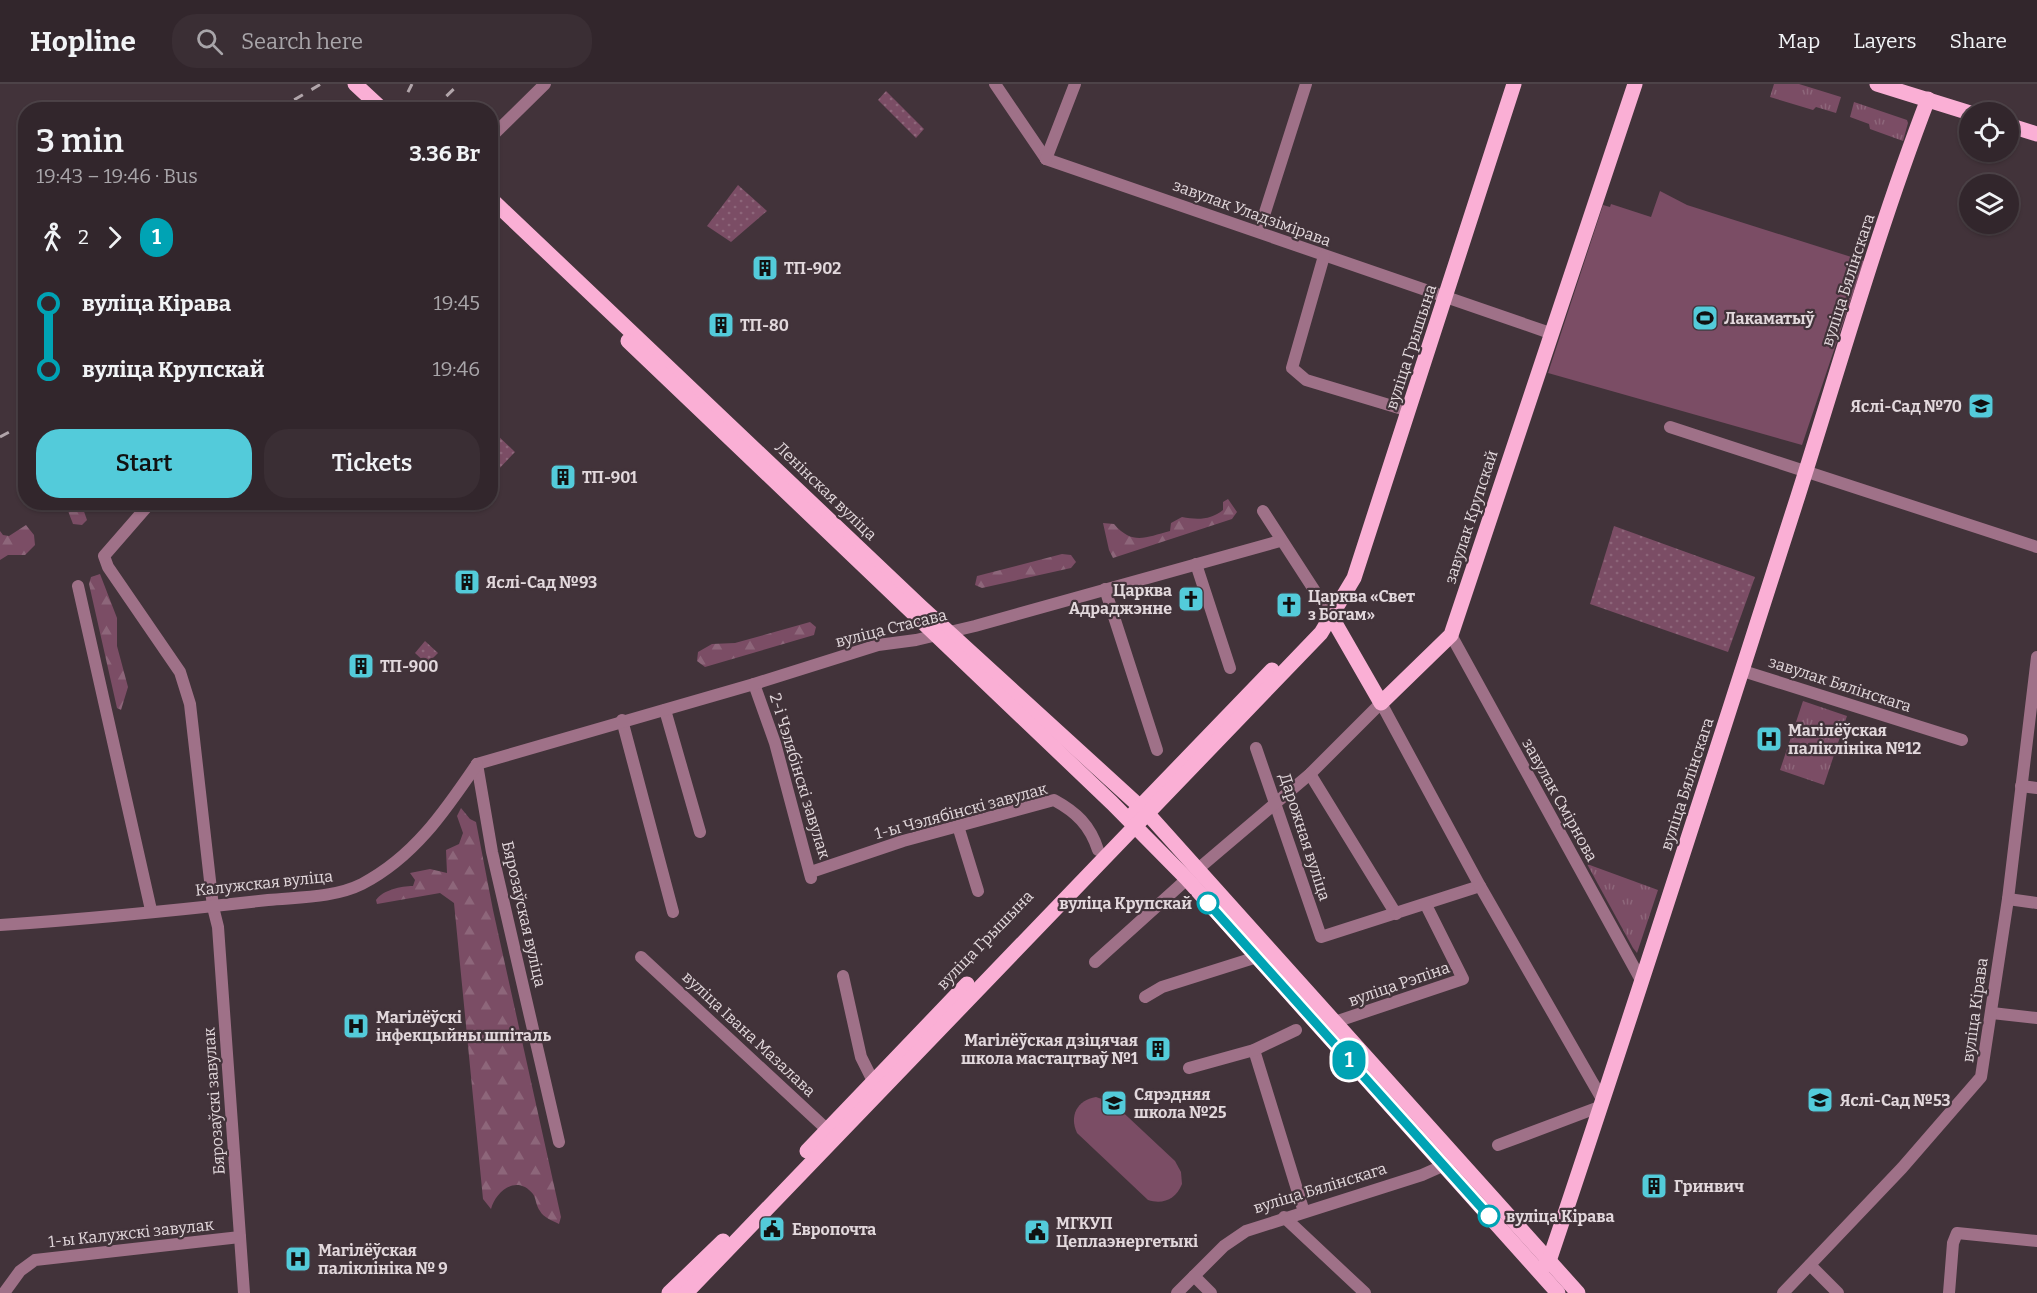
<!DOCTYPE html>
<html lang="en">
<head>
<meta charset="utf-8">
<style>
  body { margin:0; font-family:Bitter,serif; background:#3a2e34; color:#f1f3f6; height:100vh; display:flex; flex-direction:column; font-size:22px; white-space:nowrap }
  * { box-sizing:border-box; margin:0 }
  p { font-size:20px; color:#a8a5a9 }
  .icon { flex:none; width:33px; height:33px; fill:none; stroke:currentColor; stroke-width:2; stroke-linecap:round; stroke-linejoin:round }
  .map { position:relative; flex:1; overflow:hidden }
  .drawer { position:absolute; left:18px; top:18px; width:480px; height:408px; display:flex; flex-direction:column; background:#32262c; border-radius:24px; box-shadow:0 2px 4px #0004,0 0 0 2px #4d4348 }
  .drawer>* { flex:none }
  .badge { padding:0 12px; border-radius:20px; font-size:21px; line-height:39px }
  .fabs { position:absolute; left:1959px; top:18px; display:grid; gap:12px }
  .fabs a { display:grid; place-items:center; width:60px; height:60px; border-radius:50%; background:#32262c; box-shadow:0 2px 4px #0004,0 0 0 2px #4d4348; font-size:30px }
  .map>.badge { position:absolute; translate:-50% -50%; box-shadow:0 0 0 3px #fff }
  .legs { display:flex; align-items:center; gap:9px; height:66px; padding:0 18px; font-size:20px }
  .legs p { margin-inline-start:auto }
  .summary { display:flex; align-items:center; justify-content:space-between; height:102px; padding:0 18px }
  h1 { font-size:33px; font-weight:600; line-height:45px }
  .primary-button { display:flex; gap:12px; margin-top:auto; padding:12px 18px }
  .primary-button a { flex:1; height:69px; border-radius:24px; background:#53cbda; color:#111; font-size:24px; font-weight:600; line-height:69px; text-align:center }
  .primary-button a+a { background:#3a2e34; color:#f1f3f6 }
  ul { padding:0 18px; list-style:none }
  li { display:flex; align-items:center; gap:21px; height:66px; font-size:22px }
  li i { display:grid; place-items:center; width:9px; height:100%; margin:0 8px; background:currentColor }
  li i::after { content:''; width:15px; height:15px; margin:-8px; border:4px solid; border-radius:50%; background:#32262c }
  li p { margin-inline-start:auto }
  li:first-child i { background:linear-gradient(#0000 50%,currentColor 0) }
  li:last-child i { background:linear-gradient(currentColor 50%,#0000 0) }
  header { display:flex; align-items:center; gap:36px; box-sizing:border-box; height:84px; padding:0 30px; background:#32262c; border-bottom:2px solid #4d4348 }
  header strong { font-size:28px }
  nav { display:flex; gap:33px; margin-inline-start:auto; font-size:21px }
  .search { width:420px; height:54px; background:#3a2e34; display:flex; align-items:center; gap:15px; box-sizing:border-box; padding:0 21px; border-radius:24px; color:#a8a5a9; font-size:22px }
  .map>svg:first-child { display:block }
  .grass { fill:url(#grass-tufts) }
  .forest { fill:url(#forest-firs) }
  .park { fill:url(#park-dots) }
  .garden { fill:#7b4d65 }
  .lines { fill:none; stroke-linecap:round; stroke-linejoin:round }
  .minor { stroke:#9f7188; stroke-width:12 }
  .major { stroke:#faafd5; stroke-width:15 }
  .rail { stroke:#b1a5aa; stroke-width:3; stroke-dasharray:10 10; stroke-linecap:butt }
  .line-1-casing { stroke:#fff; stroke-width:14 }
  .line-1 { stroke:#00a3b4; stroke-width:9 }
  .stop-1-dot { fill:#fff; stroke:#00a3b4; stroke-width:3 }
  .labels { text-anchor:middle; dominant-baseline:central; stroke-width:4.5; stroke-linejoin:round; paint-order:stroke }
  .street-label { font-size:16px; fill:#e2d8dc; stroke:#42333a }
  .poi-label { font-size:16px; font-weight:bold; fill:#e2d8dc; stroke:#42333a; text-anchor:start }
  .stop-label { font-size:16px; font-weight:bold; fill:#e2d8dc; stroke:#42333a; text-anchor:end }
</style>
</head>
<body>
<header>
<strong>Hopline</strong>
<div class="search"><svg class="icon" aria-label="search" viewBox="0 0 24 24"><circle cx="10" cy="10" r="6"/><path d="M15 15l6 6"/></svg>Search here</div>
<nav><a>Map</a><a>Layers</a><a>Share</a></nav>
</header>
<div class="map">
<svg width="2037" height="1209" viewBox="0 0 2037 1209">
  <defs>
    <pattern id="grass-tufts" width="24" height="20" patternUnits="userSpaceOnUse" patternTransform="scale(1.5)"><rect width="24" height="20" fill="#7b4d65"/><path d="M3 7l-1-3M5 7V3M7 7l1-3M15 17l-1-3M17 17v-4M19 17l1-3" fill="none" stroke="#8d667a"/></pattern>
    <pattern id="forest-firs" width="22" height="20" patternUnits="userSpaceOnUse" patternTransform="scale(1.5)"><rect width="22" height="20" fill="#7b4d65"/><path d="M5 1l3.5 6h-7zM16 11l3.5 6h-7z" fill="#8d667a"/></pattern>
    <pattern id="park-dots" width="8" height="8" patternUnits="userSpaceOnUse" patternTransform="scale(1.5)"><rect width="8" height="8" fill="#7b4d65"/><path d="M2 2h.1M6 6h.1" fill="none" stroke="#8d667a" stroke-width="1.8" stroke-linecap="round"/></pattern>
  </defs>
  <rect width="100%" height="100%" fill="#42333a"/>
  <g class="grass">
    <path d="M1774,0h25l42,13 -5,16 -20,-6 -3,3 -43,-13z"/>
    <path d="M1854,18l53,18 1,3 -5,18 -33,-12 -1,-5 -19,-7z"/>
    <path d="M1803,617l44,15 -23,69 -44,-15z"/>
    <path d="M1587,780l71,26 -21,63 -4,-5z"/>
  </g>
  <g class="forest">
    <path d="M1228,415l9,13 -5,7 -119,39 -4,-8 -6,-27 11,1c19,22 32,13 56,7l1,-8 11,-6c15,3 29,3 41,-7v-8z"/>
    <path d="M65,419h16l6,17 -5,5 -9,-1z"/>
    <path d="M26,441l8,10 1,10 -10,10h-17l-8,5v-29l3,4 6,1z"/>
    <path d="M1062,470l9,1 5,7 -5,6 -89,20 -7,-3 2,-9z"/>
    <path d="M100,490l17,44v28l11,41 -7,23 -4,-2 -28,-124 2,-7z"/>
    <path d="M810,538l6,5 -2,8 -109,32 -8,-6 1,-9 14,-8 23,-1z"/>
    <path d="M461,724l9,11 6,3 17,88 68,307 -2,7c-6,-3 -16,-7 -19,-13 -4,-5 -4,-13 -7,-17 -16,-20 -37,-3 -42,15l-8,-10 -29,-296 -14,-10 -63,11 -1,-4c7,-10 25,-14 37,-14l2,-6 -5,-7 20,-4 17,4 -1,-23 13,-6 4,-11 -6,-17z"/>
  </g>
  <g class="park">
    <path d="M886,7l38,38 -8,9 -38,-38z"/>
    <path d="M738,101l29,26 -36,31 -24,-16z"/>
    <path d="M495,349l20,19 -20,21 -4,-4 -1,-30z"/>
    <path d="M1614,442l141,51 -27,75 -138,-48z"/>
    <path d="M425,557l13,12 -11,11 -12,-11z"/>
  </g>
  <g class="garden">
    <path d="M1660,107l27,14 177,56 -62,184 -254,-72 55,-168 7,2 1,-3 40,13z"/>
    <path d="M1096,1013l17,6 62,58 6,11 1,12c-6,15 -19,21 -34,16l-71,-67c-8,-17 0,-33 19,-36z"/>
  </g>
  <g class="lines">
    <g class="minor">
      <path d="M995,0l51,75"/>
      <path d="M490,54l55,-54"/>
      <path d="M1046,75l504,174"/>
      <path d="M1046,75l29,-75"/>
      <path d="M1259,147l47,-147"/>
      <path d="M1324,172l-32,112 14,12 103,31"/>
      <path d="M1670,343l367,120"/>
      <path d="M151,418l-47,54 4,11 72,105 10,32 23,203 5,20 26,366"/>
      <path d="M1263,427l68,105"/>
      <path d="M1196,480l34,104"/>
      <path d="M78,502l73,324"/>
      <path d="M1105,505l52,161"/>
      <path d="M1451,551l190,345"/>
      <path d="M1743,587l219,69"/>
      <path d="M754,600l21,59 36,135"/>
      <path d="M665,626l35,122"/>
      <path d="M622,636l51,192"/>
      <path d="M1256,664l65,189 159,-51"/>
      <path d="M477,680l277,-80 124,-39 38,-5 59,-14 305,-85"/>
      <path d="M477,680l15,88 67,290"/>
      <path d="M1310,690l86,140"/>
      <path d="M2021,702l16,2"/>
      <path d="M958,742l20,65"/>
      <path d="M1198,785l112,-95 71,-71 99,183 122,213"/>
      <path d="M811,788l92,-31 151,-41c22,12 36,25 44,50"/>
      <path d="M2008,815l29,4"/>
      <path d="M0,841c89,-6 179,-15 268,-25 30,-3 66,-2 94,-16 52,-27 83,-73 115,-120"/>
      <path d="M641,873l193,179"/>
      <path d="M1095,878l92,-83"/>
      <path d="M843,892l18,81 12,24"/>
      <path d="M1145,913l17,-10 95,-30"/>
      <path d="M1992,929l45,5"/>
      <path d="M1335,938l128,-43 -37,-74"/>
      <path d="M1254,966l50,162"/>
      <path d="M1189,984l65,-18 42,-20"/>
      <path d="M1498,1061l101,-38"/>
      <path d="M1284,1133l81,76"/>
      <path d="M1810,1181l28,28"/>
      <path d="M1194,1192l17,17"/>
      <path d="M4,1209l16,-22 15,-11 205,-23"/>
      <path d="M1177,1209l47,-47 22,-15 176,-56 27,-12"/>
      <path d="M1783,1209l119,-125 79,-91 27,-178 29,-242"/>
      <path d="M1949,1209l4,-50 4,-10 80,8"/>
    </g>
    <g class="major">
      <path d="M355,0l28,26"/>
      <path d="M1877,0l93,29"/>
      <path d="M2008,41l29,9"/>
      <path d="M490,114l430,408 228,208 430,479"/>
      <path d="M628,257l484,462 75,76 371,414"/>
      <path d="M1331,532l50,87 70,-68 184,-551"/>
      <path d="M1134,729l138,-143"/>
      <path d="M807,1067l160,-167"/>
      <path d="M1543,1183l6,-6c86,-254 167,-510 249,-765 42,-132 80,-267 130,-397"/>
      <path d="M669,1209l54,-52"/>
      <path d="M686,1209l635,-660 33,-55 160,-494"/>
    </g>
    <g class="rail">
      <path d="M277,26l44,-26"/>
      <path d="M399,26l13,-26"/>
      <path d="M432,26l27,-26"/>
      <path d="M0,353l26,-14"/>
    </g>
  </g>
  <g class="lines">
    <g class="line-1-casing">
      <path id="line-1" d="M1208,819l281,313"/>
    </g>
    <use href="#line-1" class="line-1"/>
  </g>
  <defs>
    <g id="building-square" transform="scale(1.35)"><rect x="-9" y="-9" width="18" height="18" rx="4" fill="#53cbda" stroke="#42333a"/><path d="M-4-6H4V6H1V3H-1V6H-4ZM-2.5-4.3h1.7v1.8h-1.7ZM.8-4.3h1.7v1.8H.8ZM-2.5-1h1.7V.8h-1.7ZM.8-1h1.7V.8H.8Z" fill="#111"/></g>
    <g id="stadium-square" transform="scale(1.35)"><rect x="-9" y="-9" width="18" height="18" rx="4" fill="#53cbda" stroke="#42333a"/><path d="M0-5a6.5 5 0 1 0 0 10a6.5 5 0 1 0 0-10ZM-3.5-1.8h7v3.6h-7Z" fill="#111"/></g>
    <g id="school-square" transform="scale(1.35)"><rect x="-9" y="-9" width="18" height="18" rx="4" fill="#53cbda" stroke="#42333a"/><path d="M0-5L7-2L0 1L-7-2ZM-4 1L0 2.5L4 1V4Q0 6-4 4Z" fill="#111"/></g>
    <g id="church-square" transform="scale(1.35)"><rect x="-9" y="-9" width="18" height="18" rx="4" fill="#53cbda" stroke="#42333a"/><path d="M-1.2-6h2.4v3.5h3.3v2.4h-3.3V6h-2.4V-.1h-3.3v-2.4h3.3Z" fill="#111"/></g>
    <g id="hospital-square" transform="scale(1.35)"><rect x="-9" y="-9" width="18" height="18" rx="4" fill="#53cbda" stroke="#42333a"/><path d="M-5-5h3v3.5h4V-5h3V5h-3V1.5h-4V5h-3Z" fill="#111"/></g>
    <g id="civic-square" transform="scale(1.35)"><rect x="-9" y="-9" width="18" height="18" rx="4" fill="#53cbda" stroke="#42333a"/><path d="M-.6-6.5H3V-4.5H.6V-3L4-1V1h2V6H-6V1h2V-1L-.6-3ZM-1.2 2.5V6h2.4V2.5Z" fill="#111"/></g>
  </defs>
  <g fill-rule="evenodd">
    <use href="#building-square" x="765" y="184"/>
    <use href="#stadium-square" x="1705" y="234"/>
    <use href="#building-square" x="721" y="241"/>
    <use href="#school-square" x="1981" y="322"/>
    <use href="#building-square" x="563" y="393"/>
    <use href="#building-square" x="467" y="498"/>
    <use href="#church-square" x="1191" y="515"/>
    <use href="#church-square" x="1289" y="521"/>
    <use href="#building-square" x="361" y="582"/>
    <use href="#hospital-square" x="1769" y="655"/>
    <use href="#hospital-square" x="356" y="942"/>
    <use href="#building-square" x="1158" y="965"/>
    <use href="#school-square" x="1820" y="1016"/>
    <use href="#school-square" x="1114" y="1019"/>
    <use href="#building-square" x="1654" y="1102"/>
    <use href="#civic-square" x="772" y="1145"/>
    <use href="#civic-square" x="1037" y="1148"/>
    <use href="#hospital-square" x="298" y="1175"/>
  </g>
  <g class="stop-1-dot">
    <circle cx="1208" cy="819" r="10"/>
    <circle cx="1489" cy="1132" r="10"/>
  </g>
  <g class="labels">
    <g class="street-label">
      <text transform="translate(1252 129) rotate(20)">завулак Уладзімірава</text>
      <text transform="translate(1848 196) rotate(-72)">вуліца Бялінскага</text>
      <text transform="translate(1411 263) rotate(-72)">вуліца Грышына</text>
      <text transform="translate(826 407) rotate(44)">Ленінская вуліца</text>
      <text transform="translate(1471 433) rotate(-72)">завулак Крупскай</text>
      <text transform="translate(891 544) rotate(-14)">вуліца Стасава</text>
      <text transform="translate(1840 600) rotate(18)">завулак Бялінскага</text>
      <text transform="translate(800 692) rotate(73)">2-і Чэлябінскі завулак</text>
      <text transform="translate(1687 700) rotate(-72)">вуліца Бялінскага</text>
      <text transform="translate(1560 716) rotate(61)">завулак Смірнова</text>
      <text transform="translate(961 727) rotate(-15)">1-ы Чэлябінскі завулак</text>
      <text transform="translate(1305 753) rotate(72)">Дарожная вуліца</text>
      <text transform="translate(264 799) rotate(-6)">Калужская вуліца</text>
      <text transform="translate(524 830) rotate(77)">Бярозаўская вуліца</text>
      <text transform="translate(985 856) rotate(-46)">вуліца Грышына</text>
      <text transform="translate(1399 900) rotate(-19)">вуліца Рэпіна</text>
      <text transform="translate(1975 926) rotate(-82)">вуліца Кірава</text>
      <text transform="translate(749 950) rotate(43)">вуліца Iвана Мазалава</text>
      <text transform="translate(214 1017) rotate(-94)">Бярозаўскі завулак</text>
      <text transform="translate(1320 1104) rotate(-17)">вуліца Бялінскага</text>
      <text transform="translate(131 1149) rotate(-6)">1-ы Калужскі завулак</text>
    </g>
    <g class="poi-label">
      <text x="784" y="184">ТП-902</text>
      <text x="1724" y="234">Лакаматыў</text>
      <text x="740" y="241">ТП-80</text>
      <text x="1962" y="322" text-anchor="end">Яслі-Сад №70</text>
      <text x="582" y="393">ТП-901</text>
      <text x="486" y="498">Яслі-Сад №93</text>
      <text x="1172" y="506" text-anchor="end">Царква<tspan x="1172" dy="18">Адраджэнне</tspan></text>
      <text x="1308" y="512">Царква «Свет<tspan x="1308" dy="18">з Богам»</tspan></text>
      <text x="380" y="582">ТП-900</text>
      <text x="1788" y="646">Магілёўская<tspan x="1788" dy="18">паліклініка №12</tspan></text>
      <text x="376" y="933">Магілёўскі<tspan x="376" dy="18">інфекцыйны шпіталь</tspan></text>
      <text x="1138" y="956" text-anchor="end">Магілёўская дзіцячая<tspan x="1138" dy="18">школа мастацтваў №1</tspan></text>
      <text x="1134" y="1010">Сярэдняя<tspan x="1134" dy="18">школа №25</tspan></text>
      <text x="1840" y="1016">Яслі-Сад №53</text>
      <text x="1674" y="1102">Гринвич</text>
      <text x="1056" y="1139">МГКУП<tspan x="1056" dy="18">Цеплаэнергетыкі</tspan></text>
      <text x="792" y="1145">Европочта</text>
      <text x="318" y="1166">Магілёўская<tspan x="318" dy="18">паліклініка № 9</tspan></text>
    </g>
    <g class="stop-label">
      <text x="1192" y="819">вуліца Крупскай</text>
      <text x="1506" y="1132" text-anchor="start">вуліца Кірава</text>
    </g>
  </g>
</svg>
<div class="fabs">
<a><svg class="icon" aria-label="locate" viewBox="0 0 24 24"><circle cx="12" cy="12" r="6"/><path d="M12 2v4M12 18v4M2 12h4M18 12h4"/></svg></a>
<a><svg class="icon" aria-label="layers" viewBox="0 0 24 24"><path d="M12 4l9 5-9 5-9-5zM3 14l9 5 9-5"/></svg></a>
</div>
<b class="badge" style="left:1349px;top:976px;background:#00a3b4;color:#fff">1</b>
<section class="drawer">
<div class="summary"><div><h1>3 min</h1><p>19:43 – 19:46 · Bus</p></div><b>3.36 Br</b></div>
<div class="legs"><svg class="icon" aria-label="walk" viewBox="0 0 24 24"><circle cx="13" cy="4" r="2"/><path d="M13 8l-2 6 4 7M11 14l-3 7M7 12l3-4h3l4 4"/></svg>2<svg class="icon" aria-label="forward" viewBox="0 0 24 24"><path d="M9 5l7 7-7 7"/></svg><b class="badge" style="background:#00a3b4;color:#fff">1</b></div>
<ul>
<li><i style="color:#00a3b4"></i><b>вуліца Кірава</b><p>19:45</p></li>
<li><i style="color:#00a3b4"></i><b>вуліца Крупскай</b><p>19:46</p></li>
</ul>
<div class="primary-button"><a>Start</a><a>Tickets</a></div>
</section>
</div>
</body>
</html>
